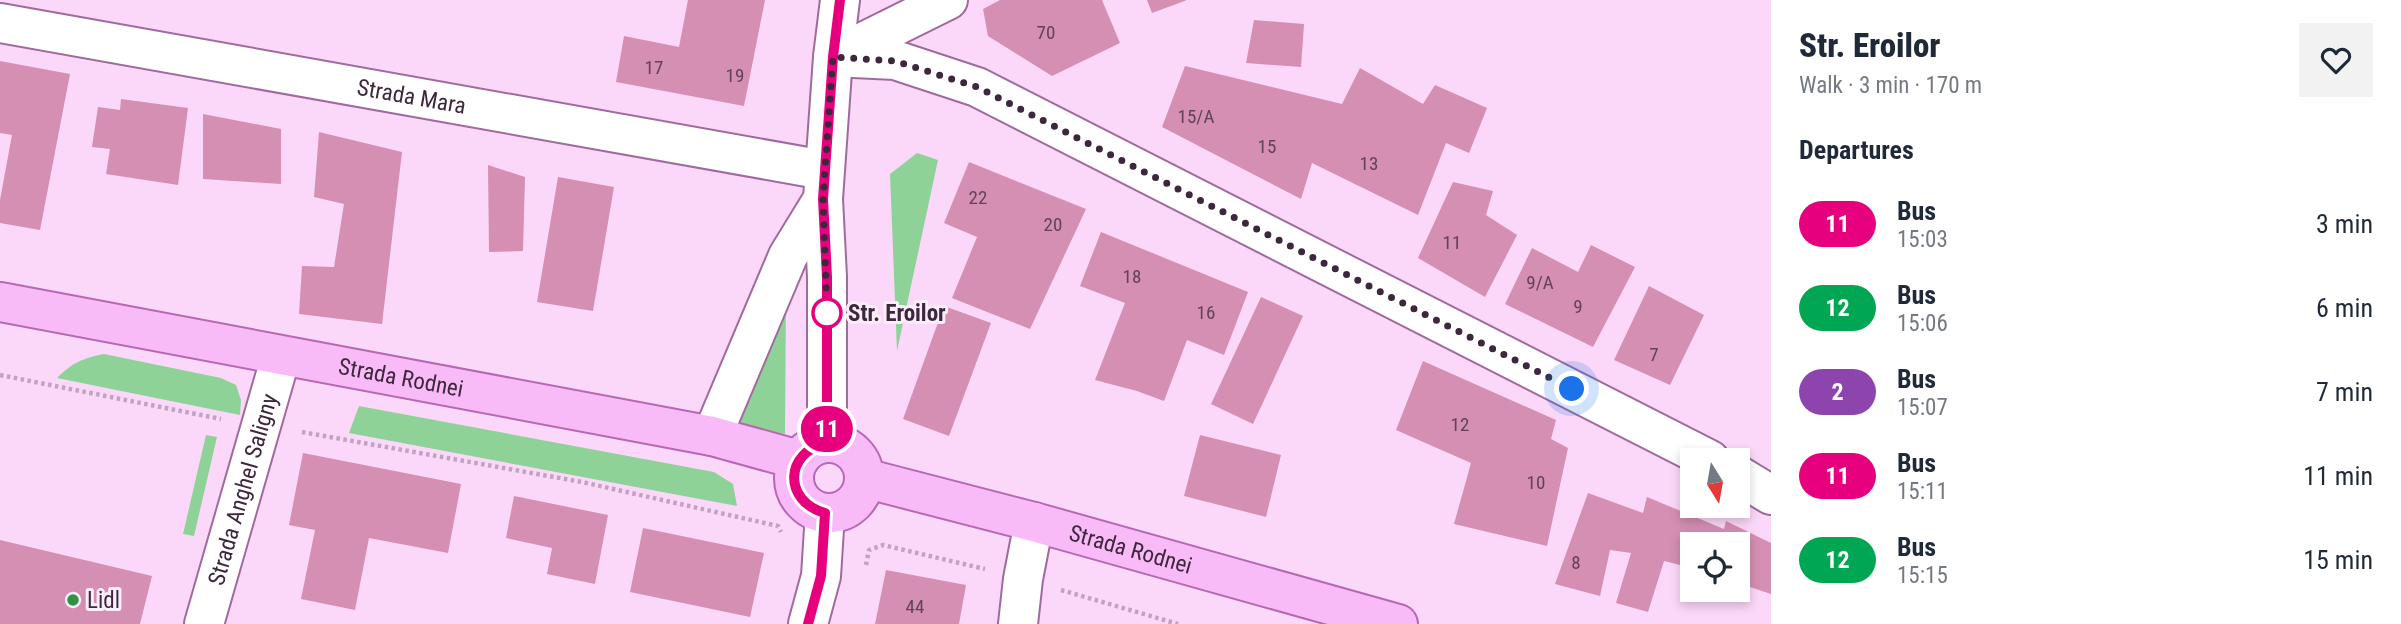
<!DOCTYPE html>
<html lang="en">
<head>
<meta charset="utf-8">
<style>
  body { margin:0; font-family:"Roboto Condensed",sans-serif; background:#f2f2f3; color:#1f2937; height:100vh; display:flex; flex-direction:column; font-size:26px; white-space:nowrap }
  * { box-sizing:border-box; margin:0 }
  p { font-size:23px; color:#747a83 }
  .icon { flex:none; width:38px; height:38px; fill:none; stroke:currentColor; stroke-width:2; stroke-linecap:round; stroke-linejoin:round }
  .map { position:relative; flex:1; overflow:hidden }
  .panel { display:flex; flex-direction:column; background:#fff; width:630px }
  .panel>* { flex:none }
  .badge { padding:0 14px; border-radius:23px; font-size:24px; line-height:46px }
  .needle { width:46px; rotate:169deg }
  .fabs { position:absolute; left:1680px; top:448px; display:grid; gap:14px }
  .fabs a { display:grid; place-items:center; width:70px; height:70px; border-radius:0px; background:#fff; box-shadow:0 4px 10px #0003; font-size:35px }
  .you { position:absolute; width:35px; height:35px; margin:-18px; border:5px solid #fff; border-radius:50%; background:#1a73e8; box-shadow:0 0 0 10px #1a73e833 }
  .map>.badge { position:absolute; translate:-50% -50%; box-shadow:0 0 0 4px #fff }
  h2 { padding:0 28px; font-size:26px; line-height:63px }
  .round { display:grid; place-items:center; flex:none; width:74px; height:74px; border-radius:0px; background:#f2f2f3 }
  .overview { display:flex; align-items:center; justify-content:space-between; height:119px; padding:0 28px }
  h1 { font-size:33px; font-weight:800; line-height:52px }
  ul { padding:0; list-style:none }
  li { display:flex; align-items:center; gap:21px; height:84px; padding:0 28px }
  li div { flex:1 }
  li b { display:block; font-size:26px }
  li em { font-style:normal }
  li .badge { min-width:77px; font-weight:700; text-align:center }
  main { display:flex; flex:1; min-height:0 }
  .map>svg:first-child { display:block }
  .green { fill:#8fd298 }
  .building { fill:#d58fb2 }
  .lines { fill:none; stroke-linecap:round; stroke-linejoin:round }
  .minor-casing { stroke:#9f6b9d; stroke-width:42 }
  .major-casing { stroke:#b569b2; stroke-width:42 }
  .path { stroke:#c2a2c0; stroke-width:4.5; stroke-dasharray:3.5 3.5; stroke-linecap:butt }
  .minor { stroke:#fff; stroke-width:38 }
  .major { stroke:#f9bbf7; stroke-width:38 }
  .line-casing { stroke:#fff; stroke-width:16 }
  .line { stroke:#e6007e; stroke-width:10 }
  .walk { stroke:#3d273c; stroke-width:7; stroke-dasharray:0 12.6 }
  .stop-dot { fill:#fff; stroke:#e6007e; stroke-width:3.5 }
  .poi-dot { fill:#2f9247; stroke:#faeef9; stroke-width:2.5 }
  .labels { text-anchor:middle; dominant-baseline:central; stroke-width:6; stroke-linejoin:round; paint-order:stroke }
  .number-label { font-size:19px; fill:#63415a }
  .street-label { font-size:23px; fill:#3d273c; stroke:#faeef9 }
  .stop-label { font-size:23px; font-weight:bold; fill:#3d273c; stroke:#faeef9; text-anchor:start }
  .poi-label { font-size:23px; fill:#3d273c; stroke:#faeef9; text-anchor:start }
</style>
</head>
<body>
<main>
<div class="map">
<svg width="1771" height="624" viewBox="0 0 1771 624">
  <rect width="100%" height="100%" fill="#fbd8f9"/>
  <g class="green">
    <path d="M917,153l21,7 -41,191 -7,-177z"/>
    <path d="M786,294l-1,140 -52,-9 17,-25z"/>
    <path d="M104,354l117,24 15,7 5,15 -1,15 -183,-37c15,-15 26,-20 47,-24z"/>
    <path d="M359,406l355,66 19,12 4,22 -388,-73z"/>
    <path d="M206,435l11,2 -23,99 -11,-2z"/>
  </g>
  <g class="building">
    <path d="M688,0h77l-21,106 -128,-24 8,-46 55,11z"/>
    <path d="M1000,0h102l18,43 -68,33 -64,-40 -5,-27z"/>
    <path d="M1147,0h40l-35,13z"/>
    <path d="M1254,20l50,4 -3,43 -55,-4z"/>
    <path d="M0,61l70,13 -30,156 -40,-7v-23l12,-65 -12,-2z"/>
    <path d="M1185,66l157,38 18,-36 63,36 12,-19 52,23 -18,45 -23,-10 -28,72 -106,-52 -11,36 -139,-72z"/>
    <path d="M121,99l67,9 -10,77 -72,-11 4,-25 -18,-2 6,-40 22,3z"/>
    <path d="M203,114l78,15v55l-78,-5z"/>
    <path d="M319,132l83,20 -20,172 -83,-10 3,-48 32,1 10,-63 -30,-7z"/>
    <path d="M969,162l117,47 -56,120 -78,-31 25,-61 -33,-14z"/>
    <path d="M488,165l37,12 -2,74 -34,1z"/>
    <path d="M558,177l56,10 -21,124 -56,-9z"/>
    <path d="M1453,182l40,9 -7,24 31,20 -32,62 -67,-39z"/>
    <path d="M1101,232l147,60 -24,63 -37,-15 -23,61 -27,-10 -42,-11 30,-77 -45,-17z"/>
    <path d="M1591,245l44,22 -42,80 -88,-43 27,-56 46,24z"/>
    <path d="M1649,286l55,29 -34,70 -56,-25z"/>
    <path d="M1261,297l42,19 -50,108 -42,-20z"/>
    <path d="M944,306l47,17 -42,113 -46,-17z"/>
    <path d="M1423,361l133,59 -5,19 17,9 -21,98 -93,-22 17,-61 -75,-33z"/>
    <path d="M1200,435l81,20 -15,62 -82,-21z"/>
    <path d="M303,453l158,31 -13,69 -79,-15 -14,72 -54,-11 14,-69 -26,-5z"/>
    <path d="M1588,493l55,20 4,-16 77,32 2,-8 45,22v51l-33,-11v-39h-46v24l-28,-7 -16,51 -32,-9 15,-50 -21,-3 -10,46 -45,-12z"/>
    <path d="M514,496l94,19 -13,69 -48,-10 5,-26 -46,-10z"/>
    <path d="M643,528l121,25 -14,64 -120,-25z"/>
    <path d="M0,540l152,36 -12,48h-140z"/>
    <path d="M886,570l80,15 -7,39h-84z"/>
  </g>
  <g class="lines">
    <g class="minor-casing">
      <g id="minor">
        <path id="s1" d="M0,23l824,147"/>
        <path d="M835,56l113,-56"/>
        <path d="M833,57l62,3 82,27 733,373"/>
        <path d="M712,436l76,-180 35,-57"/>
        <path d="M827,443v-166l-4,-78 10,-142 7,-57"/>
        <path d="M1738,475l33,20"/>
        <path id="s2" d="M204,624l77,-268"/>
        <path d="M808,624l13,-48 4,-63"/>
        <path d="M1018,624l5,-45 11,-57"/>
      </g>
    </g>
    <g class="major-casing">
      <g id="major">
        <path id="s3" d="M0,302l712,134 87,24"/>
        <circle cx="829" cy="478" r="35"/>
        <path id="s4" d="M864,478l170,44 364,102"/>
      </g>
    </g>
    <g class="path">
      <path d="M0,375l221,44"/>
      <path d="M302,432l280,50 196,44 3,6"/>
      <path d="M866,565l3,-15 14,-5 102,24"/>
      <path d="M1061,590l117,34"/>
    </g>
    <use href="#minor" class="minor"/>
    <use href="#major" class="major"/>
  </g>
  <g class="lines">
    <g class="line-casing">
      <path id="line" d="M808,624l13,-48 4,-63c-42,-12 -41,-61 2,-70v-166l-4,-78 10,-142 7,-57"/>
    </g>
    <use href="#line" class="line"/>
    <path class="walk" d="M827,313l-4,-114 10,-142 62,4 82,26 595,302"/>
  </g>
  <circle class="stop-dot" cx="827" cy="313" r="14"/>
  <circle class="poi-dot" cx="73" cy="600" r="7"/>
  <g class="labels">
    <g class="number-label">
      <text x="1046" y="32">70</text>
      <text x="654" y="67">17</text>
      <text x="735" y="75">19</text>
      <text x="1196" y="116">15/A</text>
      <text x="1267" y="146">15</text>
      <text x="1369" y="163">13</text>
      <text x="978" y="197">22</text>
      <text x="1053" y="224">20</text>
      <text x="1452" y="242">11</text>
      <text x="1132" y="276">18</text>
      <text x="1540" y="282">9/A</text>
      <text x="1578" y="306">9</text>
      <text x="1206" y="312">16</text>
      <text x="1654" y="354">7</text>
      <text x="1460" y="424">12</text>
      <text x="1536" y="482">10</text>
      <text x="1576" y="562">8</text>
      <text x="915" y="606">44</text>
    </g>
    <g class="street-label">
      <text stroke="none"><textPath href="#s1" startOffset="418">Strada Mara</textPath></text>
      <text stroke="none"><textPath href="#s3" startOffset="408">Strada Rodnei</textPath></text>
      <text stroke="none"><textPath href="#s2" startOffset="140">Strada Anghel Saligny</textPath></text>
      <text stroke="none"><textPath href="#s4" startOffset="276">Strada Rodnei</textPath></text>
    </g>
    <g class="stop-label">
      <text x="848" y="313">Str. Eroilor</text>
    </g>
    <g class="poi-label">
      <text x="87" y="600">Lidl</text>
    </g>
  </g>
</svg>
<div class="fabs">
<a><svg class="needle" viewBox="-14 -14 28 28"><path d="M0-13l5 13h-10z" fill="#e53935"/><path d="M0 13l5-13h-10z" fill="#747a83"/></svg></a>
<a><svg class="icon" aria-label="locate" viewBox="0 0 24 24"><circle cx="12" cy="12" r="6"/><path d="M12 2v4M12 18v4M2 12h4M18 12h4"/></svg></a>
</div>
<div class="you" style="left:1572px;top:389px"></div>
<b class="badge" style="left:827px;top:429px;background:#e6007e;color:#fff">11</b>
</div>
<section class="panel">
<div class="overview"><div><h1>Str. Eroilor</h1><p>Walk · 3 min · 170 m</p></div><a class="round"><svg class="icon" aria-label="heart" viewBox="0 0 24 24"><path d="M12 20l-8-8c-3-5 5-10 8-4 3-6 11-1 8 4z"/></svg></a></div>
<h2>Departures</h2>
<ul>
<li><span class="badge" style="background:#e6007e;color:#fff">11</span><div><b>Bus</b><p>15:03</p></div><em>3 min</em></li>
<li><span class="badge" style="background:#00a651;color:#fff">12</span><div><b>Bus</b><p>15:06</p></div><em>6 min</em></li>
<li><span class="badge" style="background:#8e44ad;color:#fff">2</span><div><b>Bus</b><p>15:07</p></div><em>7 min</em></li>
<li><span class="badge" style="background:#e6007e;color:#fff">11</span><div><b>Bus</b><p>15:11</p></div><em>11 min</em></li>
<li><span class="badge" style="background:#00a651;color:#fff">12</span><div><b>Bus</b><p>15:15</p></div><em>15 min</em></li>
</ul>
</section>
</main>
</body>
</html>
